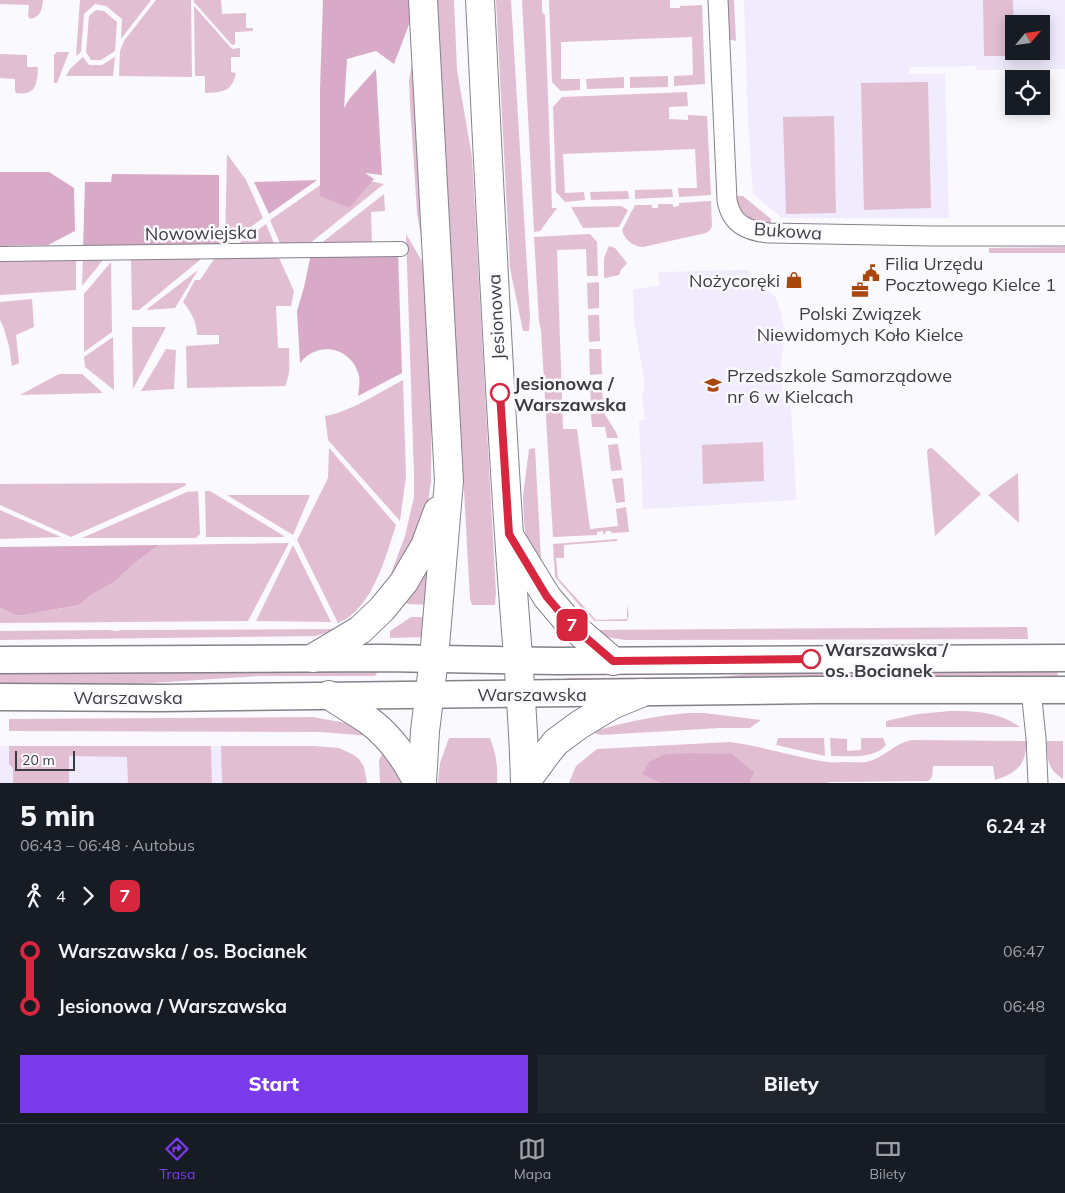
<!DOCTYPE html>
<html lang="pl">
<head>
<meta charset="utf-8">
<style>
  body { margin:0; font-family:Mulish,sans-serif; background:#20242c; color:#f1f3f6; height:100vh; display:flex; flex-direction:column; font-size:19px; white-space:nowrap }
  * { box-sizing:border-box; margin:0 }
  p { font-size:16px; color:#9ea1a6 }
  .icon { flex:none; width:28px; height:28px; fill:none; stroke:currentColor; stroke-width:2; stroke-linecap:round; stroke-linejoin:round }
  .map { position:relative; height:783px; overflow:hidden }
  .sheet { display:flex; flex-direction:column; background:#171b24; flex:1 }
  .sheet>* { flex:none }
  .badge { padding:0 10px; border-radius:8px; font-size:18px; line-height:32px }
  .needle { width:32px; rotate:61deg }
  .controls { position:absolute; left:1005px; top:15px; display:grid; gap:10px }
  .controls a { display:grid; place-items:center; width:45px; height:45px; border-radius:0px; background:#171b24; box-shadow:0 2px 12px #0003; font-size:25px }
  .scale { position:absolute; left:15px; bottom:12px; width:60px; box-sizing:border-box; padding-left:5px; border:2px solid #3d3c40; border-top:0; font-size:14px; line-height:18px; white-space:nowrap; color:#3d3c40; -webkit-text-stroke:4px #faf9fd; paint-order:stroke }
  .map>.badge { position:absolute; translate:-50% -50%; box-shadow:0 0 0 2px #fff }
  .legs { display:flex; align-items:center; gap:8px; height:55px; padding:0 20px; font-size:16px }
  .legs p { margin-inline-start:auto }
  .summary { display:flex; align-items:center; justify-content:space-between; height:85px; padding:0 20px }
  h1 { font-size:28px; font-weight:800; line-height:38px }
  .primary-button { display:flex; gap:10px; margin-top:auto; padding:10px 20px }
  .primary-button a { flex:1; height:58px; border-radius:0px; background:#7c3aed; color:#fff; font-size:20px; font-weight:800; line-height:58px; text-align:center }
  .primary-button a+a { background:#20242c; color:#f1f3f6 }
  ul { padding:0 20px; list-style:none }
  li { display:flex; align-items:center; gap:18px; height:55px; font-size:19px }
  li i { display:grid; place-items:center; width:8px; height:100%; margin:0 6px; background:currentColor }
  li i::after { content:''; width:12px; height:12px; margin:-6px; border:4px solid; border-radius:50%; background:#171b24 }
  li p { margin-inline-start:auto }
  li:first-child i { background:linear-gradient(#0000 50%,currentColor 0) }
  li:last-child i { background:linear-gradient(currentColor 50%,#0000 0) }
  .tabs { display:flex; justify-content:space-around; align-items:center; height:70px; border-top:1px solid #363941; background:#171b24; font-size:14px; color:#9ea1a6 }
  .tabs a { display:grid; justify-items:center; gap:2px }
  .tabs .on { color:#7c3aed }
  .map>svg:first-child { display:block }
  .built { fill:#f0ebfd; fill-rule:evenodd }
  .green { fill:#e2bed3 }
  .forest { fill:#d9aac7 }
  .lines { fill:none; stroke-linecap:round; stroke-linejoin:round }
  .pedestrian-casing { stroke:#84818b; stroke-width:16 }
  .minor-casing { stroke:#84818b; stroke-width:21 }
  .secondary-casing { stroke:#84818b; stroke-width:29 }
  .primary-casing { stroke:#84818b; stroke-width:30 }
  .motorway-casing { stroke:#84818b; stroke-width:30 }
  .pedestrian { stroke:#fff; stroke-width:14 }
  .minor { stroke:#fff; stroke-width:19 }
  .secondary { stroke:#fff; stroke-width:26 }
  .primary { stroke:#fff; stroke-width:28 }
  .motorway { stroke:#fff; stroke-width:28 }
  .line-1-casing { stroke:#fff; stroke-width:11 }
  .line-1 { stroke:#d7263d; stroke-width:8 }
  .stop-1-dot { fill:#fff; stroke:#d7263d; stroke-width:2.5 }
  .labels { text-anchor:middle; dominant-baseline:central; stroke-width:5; stroke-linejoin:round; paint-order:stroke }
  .street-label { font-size:18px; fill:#3d3c40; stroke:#faf9fd }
  .poi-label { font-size:18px; fill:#3d3c40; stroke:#faf9fd; text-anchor:start }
  .stop-label { font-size:18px; font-weight:bold; fill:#3d3c40; stroke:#faf9fd; text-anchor:start }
</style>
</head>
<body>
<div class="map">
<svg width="1065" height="783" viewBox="0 0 1065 783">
  <rect width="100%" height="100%" fill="#faf9fd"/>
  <g class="built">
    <path d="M744,0h321v69h-50v1h-39v-4l-66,1 -1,7h36l4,144h-167l-29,-24 -5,-75zM1014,24h27v27h-27z"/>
    <path d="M747,270l29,28 5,16 4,19 -4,30 2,33h7l5,76 1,28 -153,9 -4,-88 6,-1 -3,-23 2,-7v-12l-10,-56 -1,-33 26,-3v-14z"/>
    <path d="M0,746h315l43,37h-358z"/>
  </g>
  <g class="green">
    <path d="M0,0h43c-1,9 -2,17 -13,19l-2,-3 1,-11 -29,-1z"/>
    <path d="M80,0h71l-30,39 1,-20 -16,-13 -11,-2 -11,10 -3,38 -5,4z"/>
    <path d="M156,0h35l1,77 -73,-1 1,-25 4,-10z"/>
    <path d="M194,0h27l1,14 24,-1v15h7v3l-18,1v12l-3,1 -38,-43z"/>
    <path d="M437,0h17l3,70 15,87 24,436 -1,12h-23l-2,-6z"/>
    <path d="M496,0h15l19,317 -1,14h-6l-13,-63z"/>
    <path d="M522,0h20v12l3,3 7,193h5l-17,23 -6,1z"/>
    <path d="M549,0h121v8h10v-2l22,-1 3,79 -31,2v-10l19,-1 -1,-38 -131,5v37h19v11l-19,1 -9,-9z"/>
    <path d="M725,0h9l2,41 -9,-2z"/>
    <path d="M983,0h30l1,56h-30z"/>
    <path d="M194,6l38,43 8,-1v9h-9v15l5,1c-4,19 -13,19 -31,20v-17h-10z"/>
    <path d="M96,10l8,1 13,11 -2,29 -14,9h-10l-5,-8 3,-36z"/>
    <path d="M57,52h12l-12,31h-3v-28z"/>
    <path d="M0,54l27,1v12h11c-1,16 -1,29 -22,26l-1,-2v-12l-15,-1z"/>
    <path d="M83,57l6,8h13l13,-8 -2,19h-47l4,-7z"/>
    <path d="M413,59l9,183 -5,-29 -7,-109 -1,-24z"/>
    <path d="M668,76v11l-38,1v-11z"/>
    <path d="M624,77v11l-37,1 -1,-10z"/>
    <path d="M928,82l3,126 -67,2 -3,-127z"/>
    <path d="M687,92l1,14 -19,1v12l19,1v-5l19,1 4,79 -32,2 -1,-9h19l-2,-39 -132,5 2,39 19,-1 1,8 -20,2 -9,-10 -3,-85 9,-10z"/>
    <path d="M834,116l2,97 -50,1 -3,-97z"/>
    <path d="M227,154l19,26 17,38 -38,27z"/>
    <path d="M333,174l51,10 -80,64h-22l-12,-28 59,-41z"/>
    <path d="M672,189l1,8 -38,2v-9z"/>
    <path d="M628,191l1,8 -38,1 -1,-8z"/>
    <path d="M384,194l1,17 -14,1 1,33 -57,3z"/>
    <path d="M733,196h10l28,23v5c-20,-3 -30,-9 -38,-28z"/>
    <path d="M711,201l1,25 -2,4 -4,3 -63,14c-11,-1 -18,-7 -21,-17l13,-25h17v3h6v-4h15v3l6,-1v-3z"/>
    <path d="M621,206l7,4 -9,17 -36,1 -12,-21z"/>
    <path d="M266,224l10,24 -45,1z"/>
    <path d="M406,234l24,41 2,60 -1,147 -5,32 -5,15 -37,63 21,-56 9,-39v-22z"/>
    <path d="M590,234l7,8 1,34h-11l-1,-27 -29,1 6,179h14l13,100 28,-3 -2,-17 10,-2 3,25 -18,1v-2h-5l-1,3h-2v-3l-6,1v3l-44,2 -12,-207 -2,-9 -5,-84z"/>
    <path d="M609,246l6,2 12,15 -6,7 -2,5 -14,3 -1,-1v-19z"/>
    <path d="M1065,247v6h-76v-5z"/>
    <path d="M83,255h24l-25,31z"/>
    <path d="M206,255l-67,55h-7l-1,-52z"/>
    <path d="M216,256l63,2 15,33 -3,15h-15l2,42h11c0,13 2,26 -4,38l-98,2 -1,-42 33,-2v-9h-22c0,-13 -6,-23 -14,-33l12,-22h5z"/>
    <path d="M76,257v33l-76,5v-36z"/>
    <path d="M111,262l1,70 -28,20v-58z"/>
    <path d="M198,270l-23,38 -29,2z"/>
    <path d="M599,282v26l-11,1 -1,-26z"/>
    <path d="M32,299l2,28 -18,8 3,28 -7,3 -3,-20 -6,-20 -3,-6v-18z"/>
    <path d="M588,315h11l1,26 -11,1z"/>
    <path d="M132,327h34l-33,62z"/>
    <path d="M113,337l1,53 -29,-23 -1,-10z"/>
    <path d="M166,349l10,1 -2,39 -33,2z"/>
    <path d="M589,349h12l1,25 -12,1z"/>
    <path d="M59,374h23l21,19 -83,2z"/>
    <path d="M403,380l3,96 -6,45 -72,-81 -3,-24c23,-3 57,-25 78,-36z"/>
    <path d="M602,381l1,24h-12l-1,-23z"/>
    <path d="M604,413l13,21 1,4h-11l-2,-11h-13l-1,-13z"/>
    <path d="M763,442l1,39 -61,3 -1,-39z"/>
    <path d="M618,444l4,26 -11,1 -3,-26z"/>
    <path d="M329,448l67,77c-10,31 -24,85 -58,98l-41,-83 31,-62z"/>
    <path d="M535,448l7,131 -15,-33 -3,-25 -1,-25 6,-47z"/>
    <path d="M932,448l49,46 -46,42 -8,-84 1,-3z"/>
    <path d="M1018,473l1,50 -31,-28z"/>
    <path d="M623,478l2,24 -9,1 -4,-24z"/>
    <path d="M186,483l-1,3 -114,51 -71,-32v-21z"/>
    <path d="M198,491l2,43 -4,4h-114l105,-46z"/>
    <path d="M205,491h5l74,45 -1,1h-77z"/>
    <path d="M227,495h83l-17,40z"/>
    <path d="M0,510l61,27 -61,2z"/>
    <path d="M617,539v2l-53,4v13h-8l2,20 38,42 31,-1v-14c1,5 3,11 0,16h-32l-15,-15 -25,-29 -2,-33z"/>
    <path d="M289,543l-41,78 -248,2v-15l18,8 61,-11 12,-10 22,-12 22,-20 24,-18z"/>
    <path d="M293,545l38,77 -75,-1z"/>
    <path d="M430,559l-2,46 -20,-1 -3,-2z"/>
    <path d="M411,617h16l-1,20 -36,1v-7z"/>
    <path d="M1027,627l1,12 -403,1 -19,-3 -16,-7z"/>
    <path d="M341,629l-26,7 -315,4v-9l109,-1 6,1 8,-1z"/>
    <path d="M376,669l1,4 -2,3h-116l-154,10 -105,1v-17z"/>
    <path d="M1057,669l1,10 -491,3v-4l151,-1 52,-5z"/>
    <path d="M951,711c26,0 47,1 69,16h-134v-6l32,-7z"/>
    <path d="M688,713h16l57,7 -11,8h-30l-120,7 -8,-3c31,-10 63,-16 96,-19z"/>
    <path d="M313,717l38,7 20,12 -51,-4 -311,-1v-12z"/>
    <path d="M449,738h41c6,17 8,27 7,45h-59l2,-20z"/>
    <path d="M778,738h46l1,18 -49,-11z"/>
    <path d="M830,738l17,1v12l14,-1v-12h22l3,7c-12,14 -34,11 -51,11h-4z"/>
    <path d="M915,740l111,1c1,24 -10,32 -31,39l-2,-14h-60c-1,6 1,12 -5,15l-95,1 -9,1h-255l7,-17 21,-17 132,-7c33,4 65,15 98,20 7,1 13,0 20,0 6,0 13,1 19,0 20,-4 29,-21 49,-22z"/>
    <path d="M1047,741h16v38c-16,-10 -16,-21 -16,-38z"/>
    <path d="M9,746h202l1,37h-84l-1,-26 -58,-1v27h-56v-15l-4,-4z"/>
    <path d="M221,746h94l24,2 15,7 5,4 5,8 3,16h-145z"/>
    <path d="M385,749l14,22 3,12h-22l-1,-23z"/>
  </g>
  <g class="forest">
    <path d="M323,0h87l1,19 -17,45 -18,-13 -29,8 -3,49 6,-10 26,-29 6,106 -17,-2 9,6 -25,29 -29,-12v-107z"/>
    <path d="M0,172h49l25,16 1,43 -27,14 -48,1z"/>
    <path d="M112,174l107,1v72l-136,2 2,-67h26z"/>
    <path d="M317,180l-48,34 -15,-32z"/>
    <path d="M398,253l4,120 -44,23c1,-7 2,-14 1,-20 -7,-29 -41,-36 -59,-13l-3,-52 7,-24 7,-33z"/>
    <path d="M159,545l-24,18 -22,20 -22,12 -12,10 -61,11 -18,-8v-61z"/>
    <path d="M689,753l43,1 22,18 -5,11h-88l-19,-9 7,-12 16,-8z"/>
  </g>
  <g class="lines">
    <g class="pedestrian-casing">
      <path id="pedestrian" d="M0,254l401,-5"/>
    </g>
    <g class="minor-casing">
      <g id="minor">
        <path d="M718,0l9,200c4,24 20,31 42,33l163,3h133"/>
        <path d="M1031,690l5,48 2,45"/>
      </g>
    </g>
    <g class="secondary-casing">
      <g id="secondary">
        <path d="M0,660l383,-2 174,3 508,-3"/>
        <path d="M0,697l161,1 655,-8h249"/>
      </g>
    </g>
    <g class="primary-casing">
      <g id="primary">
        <path d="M480,0c9,178 17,356 29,534 5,83 14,165 16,248"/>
        <path d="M512,540l35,57 23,27 43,37"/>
        <path d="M313,658l47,-28 22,-21 22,-27 8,-14 13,-22 13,-35"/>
        <path d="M422,783l3,-52 9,-73 15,-177 -26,-481"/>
      </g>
    </g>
    <g class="motorway-casing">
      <g id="motorway">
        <path d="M329,695c13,9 26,16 39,25 22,16 38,39 50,63"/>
        <path d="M525,783l22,-30 9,-11 23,-17 33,-20 29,-12"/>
      </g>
    </g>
    <use href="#pedestrian" class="pedestrian"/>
    <use href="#minor" class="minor"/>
    <use href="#secondary" class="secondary"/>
    <use href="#primary" class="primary"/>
    <use href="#motorway" class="motorway"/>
  </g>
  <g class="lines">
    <g class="line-1-casing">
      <path id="line-1" d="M500,393l9,141 38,63 23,27 43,37 198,-2"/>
    </g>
    <use href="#line-1" class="line-1"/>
  </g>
  <defs>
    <g id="civic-bare" transform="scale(1.35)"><path d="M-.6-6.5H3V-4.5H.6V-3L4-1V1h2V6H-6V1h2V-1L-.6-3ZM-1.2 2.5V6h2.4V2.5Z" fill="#a9460c" stroke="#faf9fd" stroke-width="2.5" paint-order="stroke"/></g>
    <g id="shop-bare" transform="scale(1.35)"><path d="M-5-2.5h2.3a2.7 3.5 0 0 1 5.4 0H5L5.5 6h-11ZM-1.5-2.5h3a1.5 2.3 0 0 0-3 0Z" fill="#a9460c" stroke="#faf9fd" stroke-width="2.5" paint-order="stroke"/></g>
    <g id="office-bare" transform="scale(1.35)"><path d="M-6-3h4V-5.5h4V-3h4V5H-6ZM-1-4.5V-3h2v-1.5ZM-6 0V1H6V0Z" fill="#a9460c" stroke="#faf9fd" stroke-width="2.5" paint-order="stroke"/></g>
    <g id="school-bare" transform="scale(1.35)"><path d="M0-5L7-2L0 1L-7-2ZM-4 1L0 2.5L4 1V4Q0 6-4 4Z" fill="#a9460c" stroke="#faf9fd" stroke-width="2.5" paint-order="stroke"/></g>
  </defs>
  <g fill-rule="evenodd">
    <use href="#civic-bare" x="871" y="273"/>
    <use href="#shop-bare" x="794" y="280"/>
    <use href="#office-bare" x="860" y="290"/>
    <use href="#school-bare" x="713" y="385"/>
  </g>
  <g class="stop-1-dot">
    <circle cx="500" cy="393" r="9"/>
    <circle cx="811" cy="659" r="9"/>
  </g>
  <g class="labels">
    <g class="street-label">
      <text transform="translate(788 231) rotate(4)">Bukowa</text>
      <text transform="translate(201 233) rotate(-1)">Nowowiejska</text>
      <text transform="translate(496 317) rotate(-93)">Jesionowa</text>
      <text x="532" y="694">Warszawska</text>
      <text x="128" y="697">Warszawska</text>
    </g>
    <g class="poi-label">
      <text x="885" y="263">Filia Urzędu<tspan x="885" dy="21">Pocztowego Kielce 1</tspan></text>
      <text x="780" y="280" text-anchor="end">Nożycoręki</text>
      <text x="860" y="313" text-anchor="middle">Polski Związek<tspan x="860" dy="21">Niewidomych Koło Kielce</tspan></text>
      <text x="727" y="375">Przedszkole Samorządowe<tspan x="727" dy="21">nr 6 w Kielcach</tspan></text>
    </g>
    <g class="stop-label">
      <text x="514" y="383">Jesionowa /<tspan x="514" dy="21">Warszawska</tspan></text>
      <text x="825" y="649">Warszawska /<tspan x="825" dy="21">os. Bocianek</tspan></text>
    </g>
  </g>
</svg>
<div class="controls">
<a><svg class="needle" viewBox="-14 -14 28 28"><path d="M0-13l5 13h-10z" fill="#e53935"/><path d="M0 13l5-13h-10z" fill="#9ea1a6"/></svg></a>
<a><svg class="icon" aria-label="locate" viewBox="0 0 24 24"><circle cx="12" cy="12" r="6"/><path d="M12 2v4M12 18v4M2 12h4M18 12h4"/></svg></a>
</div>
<div class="scale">20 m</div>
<b class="badge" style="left:572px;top:625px;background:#d7263d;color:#fff">7</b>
</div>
<section class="sheet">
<div class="summary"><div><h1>5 min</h1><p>06:43 – 06:48 · Autobus</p></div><b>6.24 zł</b></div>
<div class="legs"><svg class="icon" aria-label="walk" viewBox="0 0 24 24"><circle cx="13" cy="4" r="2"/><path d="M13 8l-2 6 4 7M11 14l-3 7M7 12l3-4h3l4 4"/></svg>4<svg class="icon" aria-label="forward" viewBox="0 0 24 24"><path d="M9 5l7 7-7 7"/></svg><b class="badge" style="background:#d7263d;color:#fff">7</b></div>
<ul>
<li><i style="color:#d7263d"></i><b>Warszawska / os. Bocianek</b><p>06:47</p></li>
<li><i style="color:#d7263d"></i><b>Jesionowa / Warszawska</b><p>06:48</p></li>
</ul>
<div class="primary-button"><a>Start</a><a>Bilety</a></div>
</section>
<nav class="tabs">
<a class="on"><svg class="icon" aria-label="directions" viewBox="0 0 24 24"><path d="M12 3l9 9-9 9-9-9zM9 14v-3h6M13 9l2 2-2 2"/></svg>Trasa</a>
<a><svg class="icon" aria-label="map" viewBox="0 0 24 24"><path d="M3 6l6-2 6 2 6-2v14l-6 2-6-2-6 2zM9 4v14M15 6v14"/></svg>Mapa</a>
<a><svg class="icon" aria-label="tickets" viewBox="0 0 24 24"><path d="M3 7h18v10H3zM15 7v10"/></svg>Bilety</a>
</nav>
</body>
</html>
